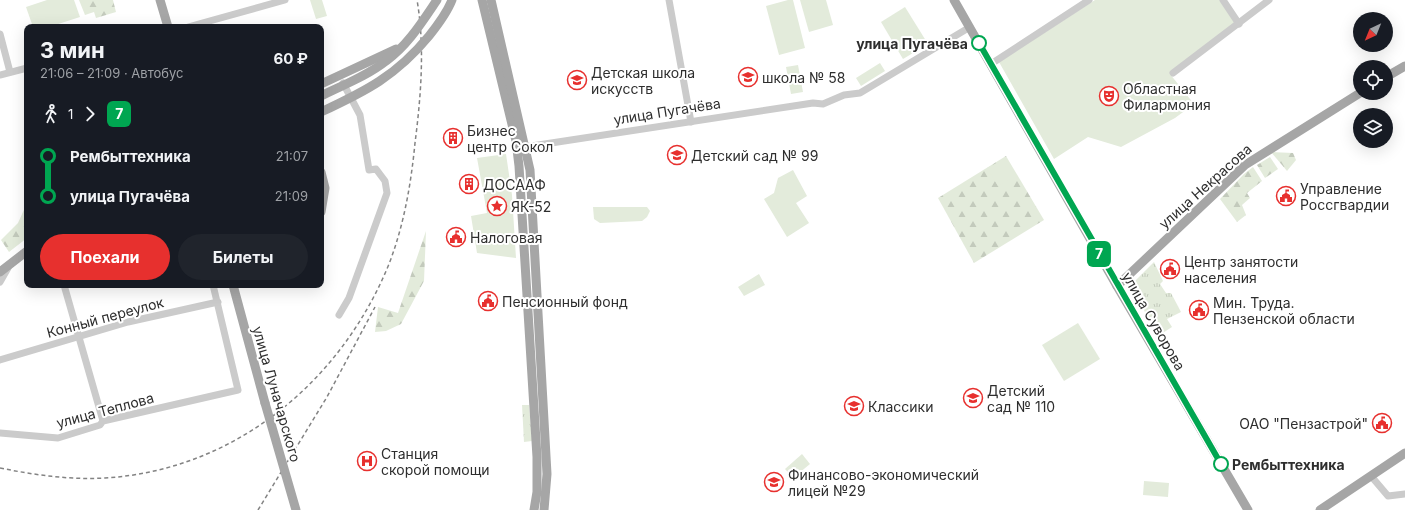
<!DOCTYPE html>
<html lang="ru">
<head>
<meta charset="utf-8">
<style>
  body { margin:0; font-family:Inter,sans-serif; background:#20242c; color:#f1f3f6; height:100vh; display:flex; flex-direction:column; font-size:15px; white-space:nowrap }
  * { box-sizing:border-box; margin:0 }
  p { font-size:13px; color:#9ea1a6 }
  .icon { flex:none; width:22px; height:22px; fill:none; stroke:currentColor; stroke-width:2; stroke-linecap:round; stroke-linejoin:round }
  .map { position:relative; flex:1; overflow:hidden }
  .side { position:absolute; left:24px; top:24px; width:300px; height:264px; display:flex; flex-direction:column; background:#171b24; border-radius:8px; box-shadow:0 4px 16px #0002 }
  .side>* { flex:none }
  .badge { padding:0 8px; border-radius:6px; font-size:14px; line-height:26px }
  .needle { width:26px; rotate:223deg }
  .buttons { position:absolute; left:1353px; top:12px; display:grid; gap:8px }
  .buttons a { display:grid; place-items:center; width:40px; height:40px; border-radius:50%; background:#171b24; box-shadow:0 4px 16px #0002; font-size:20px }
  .map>.badge { position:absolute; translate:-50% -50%; box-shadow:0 0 0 2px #fff }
  .legs { display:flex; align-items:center; gap:6px; height:44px; padding:0 16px; font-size:13px }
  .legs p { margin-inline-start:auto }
  .head { display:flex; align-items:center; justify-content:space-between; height:68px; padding:0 16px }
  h1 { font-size:22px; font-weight:700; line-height:30px }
  .primary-button { display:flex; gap:8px; margin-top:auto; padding:8px 16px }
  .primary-button a { flex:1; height:46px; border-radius:24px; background:#e7302e; color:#fff; font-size:16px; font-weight:700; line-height:46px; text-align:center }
  .primary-button a+a { background:#20242c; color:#f1f3f6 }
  ul { padding:0 16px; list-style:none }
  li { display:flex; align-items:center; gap:14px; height:40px; font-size:15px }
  li i { display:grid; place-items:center; width:6px; height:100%; margin:0 5px; background:currentColor }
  li i::after { content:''; width:10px; height:10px; margin:-5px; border:3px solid; border-radius:50%; background:#171b24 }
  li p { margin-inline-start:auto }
  li:first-child i { background:linear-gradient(#0000 50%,currentColor 0) }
  li:last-child i { background:linear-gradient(currentColor 50%,#0000 0) }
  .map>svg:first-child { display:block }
  .grass { fill:url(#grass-tufts) }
  .forest { fill:url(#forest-firs) }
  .park { fill:#e3ebdb }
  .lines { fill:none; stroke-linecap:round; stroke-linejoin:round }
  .minor { stroke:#cbcbcb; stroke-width:7 }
  .major { stroke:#a6a6a6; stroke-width:9 }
  .rail { stroke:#838383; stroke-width:1.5; stroke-dasharray:4 3; stroke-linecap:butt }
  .major-bridge { stroke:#a6a6a6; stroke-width:9 }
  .line-1-casing { stroke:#fff; stroke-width:9 }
  .line-1 { stroke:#00a651; stroke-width:6 }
  .stop-1-dot { fill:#fff; stroke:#00a651; stroke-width:2 }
  .labels { text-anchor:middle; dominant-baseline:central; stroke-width:4; stroke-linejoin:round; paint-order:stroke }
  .stop-label { font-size:14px; font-weight:bold; fill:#2e2e2e; stroke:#fff; text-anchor:end }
  .poi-label { font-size:14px; fill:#2e2e2e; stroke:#fff; text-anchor:start }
  .street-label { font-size:14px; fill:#2e2e2e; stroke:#fff }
</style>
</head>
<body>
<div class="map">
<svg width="1405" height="510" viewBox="0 0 1405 510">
  <defs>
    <pattern id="grass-tufts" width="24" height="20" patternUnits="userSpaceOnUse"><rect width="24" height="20" fill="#e3ebdb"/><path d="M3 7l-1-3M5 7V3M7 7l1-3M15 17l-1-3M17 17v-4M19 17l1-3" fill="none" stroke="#c3cabc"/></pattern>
    <pattern id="forest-firs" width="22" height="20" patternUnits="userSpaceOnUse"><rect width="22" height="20" fill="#e3ebdb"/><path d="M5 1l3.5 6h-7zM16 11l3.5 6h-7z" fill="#c3cabc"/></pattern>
  </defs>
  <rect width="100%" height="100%" fill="#fff"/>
  <g class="grass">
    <path d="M1154,262l9,19 -3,3 6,9h5l10,19 -14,7 5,8 -14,9 -26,-48 1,-5z"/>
    <path d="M522,405h7l3,36 -8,1z"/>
  </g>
  <g class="forest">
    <path d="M79,0h34l3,12 -20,6 -2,-6 -9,3z"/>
    <path d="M1271,152l22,1 3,7 -9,11z"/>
    <path d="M1006,156l38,64 -70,43 -36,-65z"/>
    <path d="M1270,157l8,12 -13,9 -8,-13z"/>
    <path d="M1253,167l9,14 -15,12 3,5 -8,7 4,10 -9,7 -17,-23 24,-25z"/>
    <path d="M27,203v35l-18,14 -8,-12 17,-17z"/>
    <path d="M426,231l-2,50 -23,43 -15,7 -11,1 3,-25 20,6z"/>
  </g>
  <g class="park">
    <path d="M47,0h27l6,17 -31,10h-16l-7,-20z"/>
    <path d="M310,0h12l5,16 -11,3z"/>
    <path d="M788,0h5l12,48 -26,7 -13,-49z"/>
    <path d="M800,0h26l7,25 -24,7z"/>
    <path d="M1095,0h127l14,22 -66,52 24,30 -19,14 -54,29 -33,-10 -34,22 -55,-97z"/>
    <path d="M905,7l23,37 -25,15 -22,-37z"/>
    <path d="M880,63l5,8 -24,15 -5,-8z"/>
    <path d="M798,65l5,27 -12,2 -5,-27z"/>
    <path d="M506,154l6,41 4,63 -39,-5 -6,-37 16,-3 -10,-55z"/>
    <path d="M1002,160l10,18 -14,8 -11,-18z"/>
    <path d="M793,170l14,26 -11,7 13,20 -22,14 -23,-38 10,-6 4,-15z"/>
    <path d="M593,207h54l3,4 -3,6 -5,4 -42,2 -6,-4z"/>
    <path d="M759,274l6,11 -21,11 -6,-9z"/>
    <path d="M1078,323l22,36 -36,22 -22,-36z"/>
    <path d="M802,454l8,10 -17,14 -8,-9z"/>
    <path d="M1144,481l25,2 -1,14 -25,-2z"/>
  </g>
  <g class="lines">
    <g class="minor">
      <path d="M669,0l22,122"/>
      <path d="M1223,0l16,24"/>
      <path d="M188,27l97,-27"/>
      <path d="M0,34l10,38"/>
      <path d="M991,64l98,-64"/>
      <path d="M1173,73l96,-73"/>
      <path d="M0,75l27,-7"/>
      <path d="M525,147l288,-44 10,1 21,-9 16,-2 110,-66"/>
      <path d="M0,282l8,-14"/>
      <path d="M64,285l39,136"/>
      <path d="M339,315l10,-17 38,-105 -2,-12 -9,-12 -7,1 -9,-55 -17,-32"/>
      <path d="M0,360l128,-38 90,-20"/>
      <path d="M0,433l58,5 42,-13 3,-4 135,-31 -25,-105"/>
      <path d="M1371,476l17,20 17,-2"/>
    </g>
    <g class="major">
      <path d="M160,0l8,27"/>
      <path d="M482,0l34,141 3,25 18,291v35l-3,18"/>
      <path d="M491,0l39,170 17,304 -3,36"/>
      <path d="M954,0l163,286 131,224"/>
      <path d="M1386,77l19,-11"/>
      <path d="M321,84l75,-35"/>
      <path d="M321,172l4,16 -4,24"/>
      <path d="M0,272l27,-21"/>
      <path d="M233,285l32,118"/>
      <path d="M1117,286l128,-121 115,-72"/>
      <path d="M1320,510l85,-57"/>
    </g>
    <g class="rail">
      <path d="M0,468c35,7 69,12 105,10 130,-8 236,-96 284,-214 15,-39 22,-80 26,-121 6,-47 10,-97 2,-143"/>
      <path d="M258,510l69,-113 48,-90"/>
    </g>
    <g class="major-bridge">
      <path d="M321,96c22,-11 46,-20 65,-35 22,-16 36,-39 51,-61"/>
      <path d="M321,112c45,-21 75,-36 108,-76 8,-10 18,-23 23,-36"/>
      <path d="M265,403l31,107"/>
    </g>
  </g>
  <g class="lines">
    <g class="line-1-casing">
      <path id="line-1" d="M979,43l242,421"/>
    </g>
    <use href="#line-1" class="line-1"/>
  </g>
  <defs>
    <g id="school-ring" transform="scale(1)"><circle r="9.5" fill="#fff" stroke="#e7302e" stroke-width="1.5"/><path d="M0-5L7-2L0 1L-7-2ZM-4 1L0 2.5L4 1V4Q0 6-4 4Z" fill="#e7302e"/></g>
    <g id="theatre-ring" transform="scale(1)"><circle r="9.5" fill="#fff" stroke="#e7302e" stroke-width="1.5"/><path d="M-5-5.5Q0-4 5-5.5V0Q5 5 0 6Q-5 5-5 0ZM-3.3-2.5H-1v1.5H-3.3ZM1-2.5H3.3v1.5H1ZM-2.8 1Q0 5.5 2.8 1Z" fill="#e7302e"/></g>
    <g id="building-ring" transform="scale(1)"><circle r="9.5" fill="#fff" stroke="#e7302e" stroke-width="1.5"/><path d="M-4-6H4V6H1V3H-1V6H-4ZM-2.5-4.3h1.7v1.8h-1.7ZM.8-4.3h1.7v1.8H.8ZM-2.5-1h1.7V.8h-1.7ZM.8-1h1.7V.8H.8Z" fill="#e7302e"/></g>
    <g id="civic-ring" transform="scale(1)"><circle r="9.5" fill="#fff" stroke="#e7302e" stroke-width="1.5"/><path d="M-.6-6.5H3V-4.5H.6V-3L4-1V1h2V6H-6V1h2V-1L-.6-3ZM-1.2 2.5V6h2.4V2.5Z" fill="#e7302e"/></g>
    <g id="sight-ring" transform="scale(1)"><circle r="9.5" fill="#fff" stroke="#e7302e" stroke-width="1.5"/><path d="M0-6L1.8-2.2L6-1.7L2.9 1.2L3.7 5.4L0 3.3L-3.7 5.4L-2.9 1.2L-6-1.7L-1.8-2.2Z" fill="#e7302e"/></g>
    <g id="hospital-ring" transform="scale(1)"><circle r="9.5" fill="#fff" stroke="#e7302e" stroke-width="1.5"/><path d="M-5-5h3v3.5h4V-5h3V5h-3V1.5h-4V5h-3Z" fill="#e7302e"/></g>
  </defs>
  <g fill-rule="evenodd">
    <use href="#school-ring" x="748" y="77"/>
    <use href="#school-ring" x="577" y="80"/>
    <use href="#theatre-ring" x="1109" y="96"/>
    <use href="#building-ring" x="453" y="138"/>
    <use href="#school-ring" x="677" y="155"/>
    <use href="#building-ring" x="469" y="184"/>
    <use href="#civic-ring" x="1286" y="196"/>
    <use href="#sight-ring" x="497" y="206"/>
    <use href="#civic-ring" x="456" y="237"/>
    <use href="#civic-ring" x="1170" y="269"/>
    <use href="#civic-ring" x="488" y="301"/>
    <use href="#civic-ring" x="1199" y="310"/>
    <use href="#school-ring" x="973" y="398"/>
    <use href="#school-ring" x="854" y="406"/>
    <use href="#civic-ring" x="1382" y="423"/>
    <use href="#hospital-ring" x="367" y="461"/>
    <use href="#school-ring" x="774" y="482"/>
  </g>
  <g class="stop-1-dot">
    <circle cx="979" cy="43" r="7"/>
    <circle cx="1221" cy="464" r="7"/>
  </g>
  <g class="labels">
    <g class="stop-label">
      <text x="968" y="43">улица Пугачёва</text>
      <text x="1232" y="464" text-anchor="start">Рембыттехника</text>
    </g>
    <g class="poi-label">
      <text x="591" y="72">Детская школа<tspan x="591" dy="16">искусств</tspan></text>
      <text x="762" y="77">школа № 58</text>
      <text x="1123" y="88">Областная<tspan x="1123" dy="16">Филармония</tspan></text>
      <text x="467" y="130">Бизнес<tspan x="467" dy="16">центр Сокол</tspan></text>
      <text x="691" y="155">Детский сад № 99</text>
      <text x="483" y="184">ДОСААФ</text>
      <text x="1300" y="188">Управление<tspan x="1300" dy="16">Россгвардии</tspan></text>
      <text x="511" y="206">ЯК-52</text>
      <text x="470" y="237">Налоговая</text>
      <text x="1184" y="261">Центр занятости<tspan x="1184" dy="16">населения</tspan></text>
      <text x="502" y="301">Пенсионный фонд</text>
      <text x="1213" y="302">Мин. Труда.<tspan x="1213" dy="16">Пензенской области</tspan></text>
      <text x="987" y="390">Детский<tspan x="987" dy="16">сад № 110</tspan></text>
      <text x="868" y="406">Классики</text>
      <text x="1368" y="423" text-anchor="end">ОАО "Пензастрой"</text>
      <text x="381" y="453">Станция<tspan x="381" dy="16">скорой помощи</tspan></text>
      <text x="788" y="474">Финансово-экономический<tspan x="788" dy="16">лицей №29</tspan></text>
    </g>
    <g class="street-label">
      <text transform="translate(667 111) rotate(-9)">улица Пугачёва</text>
      <text transform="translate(1205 186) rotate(-42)">улица Некрасова</text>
      <text transform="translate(105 317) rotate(-15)">Конный переулок</text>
      <text transform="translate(1154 321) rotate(60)">улица Суворова</text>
      <text transform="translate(277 394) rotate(74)">улица Луначарского</text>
      <text transform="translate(105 410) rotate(-15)">улица Теплова</text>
    </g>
  </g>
</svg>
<div class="buttons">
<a><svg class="needle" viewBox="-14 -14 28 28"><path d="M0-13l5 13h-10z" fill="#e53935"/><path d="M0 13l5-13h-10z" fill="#9ea1a6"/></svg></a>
<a><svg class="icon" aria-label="locate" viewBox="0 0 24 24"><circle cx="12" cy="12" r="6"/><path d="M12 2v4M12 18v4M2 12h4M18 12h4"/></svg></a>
<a><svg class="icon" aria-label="layers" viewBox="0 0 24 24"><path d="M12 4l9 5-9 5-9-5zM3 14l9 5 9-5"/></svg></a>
</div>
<b class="badge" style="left:1099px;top:254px;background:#00a651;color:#fff">7</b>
<section class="side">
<div class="head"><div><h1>3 мин</h1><p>21:06 – 21:09 · Автобус</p></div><b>60 ₽</b></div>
<div class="legs"><svg class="icon" aria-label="walk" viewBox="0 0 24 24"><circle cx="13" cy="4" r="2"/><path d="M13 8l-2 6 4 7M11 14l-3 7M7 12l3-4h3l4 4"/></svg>1<svg class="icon" aria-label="forward" viewBox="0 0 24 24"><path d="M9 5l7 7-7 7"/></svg><b class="badge" style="background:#00a651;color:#fff">7</b></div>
<ul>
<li><i style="color:#00a651"></i><b>Рембыттехника</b><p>21:07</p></li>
<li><i style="color:#00a651"></i><b>улица Пугачёва</b><p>21:09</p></li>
</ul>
<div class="primary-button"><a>Поехали</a><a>Билеты</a></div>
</section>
</div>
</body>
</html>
